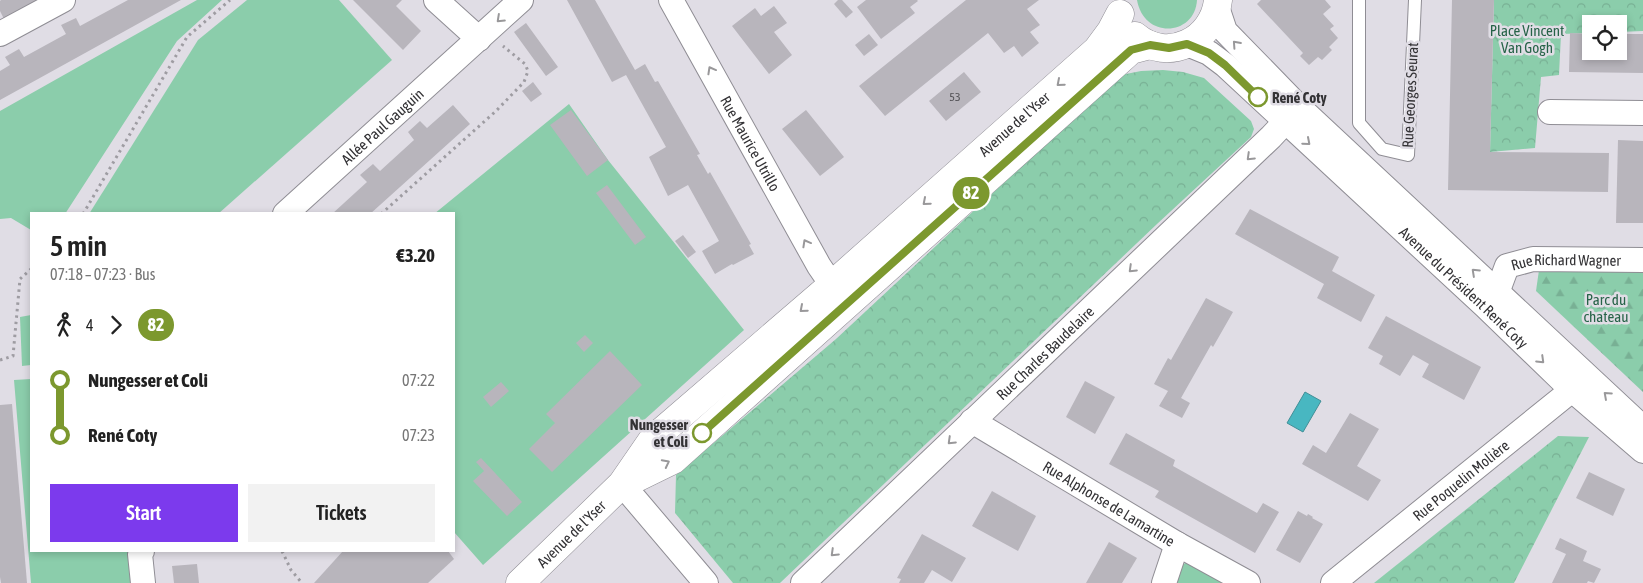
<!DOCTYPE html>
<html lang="en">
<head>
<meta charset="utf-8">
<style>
  body { margin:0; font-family:"Asap Condensed",sans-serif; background:#f2f2f2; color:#222; height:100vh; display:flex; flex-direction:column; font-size:19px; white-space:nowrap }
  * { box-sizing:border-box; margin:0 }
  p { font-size:16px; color:#767676 }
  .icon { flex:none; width:28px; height:28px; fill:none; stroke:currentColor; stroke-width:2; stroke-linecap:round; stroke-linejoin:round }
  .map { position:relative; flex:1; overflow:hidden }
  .details { position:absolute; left:30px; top:212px; width:425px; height:340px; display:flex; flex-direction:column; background:#fff; border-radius:0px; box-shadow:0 2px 8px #0003 }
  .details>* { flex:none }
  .badge { padding:0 10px; border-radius:16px; font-size:18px; line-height:32px }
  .buttons { position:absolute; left:1582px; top:15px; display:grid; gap:10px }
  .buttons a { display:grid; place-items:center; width:45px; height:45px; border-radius:0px; background:#fff; box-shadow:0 2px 8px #0003; font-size:25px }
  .map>.badge { position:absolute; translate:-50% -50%; box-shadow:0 0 0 2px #fff }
  .legs { display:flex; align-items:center; gap:8px; height:55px; padding:0 20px; font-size:16px }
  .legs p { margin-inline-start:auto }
  .overview { display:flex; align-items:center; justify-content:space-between; height:85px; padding:0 20px }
  h1 { font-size:28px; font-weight:600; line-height:38px }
  .button { display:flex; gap:10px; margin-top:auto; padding:10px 20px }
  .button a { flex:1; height:58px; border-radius:0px; background:#7c3aed; color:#fff; font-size:20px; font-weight:600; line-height:58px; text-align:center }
  .button a+a { background:#f2f2f2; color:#222 }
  ul { padding:0 20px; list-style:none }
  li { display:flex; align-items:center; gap:18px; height:55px; font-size:19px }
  li i { display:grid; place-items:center; width:8px; height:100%; margin:0 6px; background:currentColor }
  li i::after { content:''; width:12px; height:12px; margin:-6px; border:4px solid; border-radius:50%; background:#fff }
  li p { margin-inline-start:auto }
  li:first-child i { background:linear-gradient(#0000 50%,currentColor 0) }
  li:last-child i { background:linear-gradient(currentColor 50%,#0000 0) }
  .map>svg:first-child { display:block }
  .green { fill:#8bcdab }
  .forest { fill:url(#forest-firs) }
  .park { fill:url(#park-crowns) }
  .water { fill:#48b7c1; stroke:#428f97 }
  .building { fill:#b8b5bc }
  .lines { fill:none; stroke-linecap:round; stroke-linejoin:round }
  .service-casing { stroke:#8f8d94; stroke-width:14 }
  .minor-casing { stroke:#8f8d94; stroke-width:26 }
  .secondary-casing { stroke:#8f8d94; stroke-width:29 }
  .path { stroke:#9e9ca2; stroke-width:3; stroke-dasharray:2.5 4; stroke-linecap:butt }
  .service { stroke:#fff; stroke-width:12 }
  .minor { stroke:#fff; stroke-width:24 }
  .secondary { stroke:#fff; stroke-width:28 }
  .oneway { stroke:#99989a }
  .line-1-casing { stroke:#fff; stroke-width:11 }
  .line-1 { stroke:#7c982e; stroke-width:8 }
  .stop-1-dot { fill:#fff; stroke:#7c982e; stroke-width:2.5 }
  .labels { text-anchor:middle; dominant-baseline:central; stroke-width:5; stroke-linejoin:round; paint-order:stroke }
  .number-label { font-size:12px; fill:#545357 }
  .park-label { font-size:15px; fill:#266348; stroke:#e0dde5 }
  .street-label { font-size:15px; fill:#333235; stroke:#e0dde5 }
  .stop-label { font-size:15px; font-weight:bold; fill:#333235; stroke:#e0dde5; text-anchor:start }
</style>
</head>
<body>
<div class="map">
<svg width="1643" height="583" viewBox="0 0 1643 583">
  <defs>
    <pattern id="forest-firs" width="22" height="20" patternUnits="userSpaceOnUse" patternTransform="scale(1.25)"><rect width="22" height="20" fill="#8bcdab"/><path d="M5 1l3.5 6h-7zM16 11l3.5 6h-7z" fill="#78b094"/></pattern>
    <pattern id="park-crowns" width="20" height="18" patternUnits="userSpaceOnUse" patternTransform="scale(1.25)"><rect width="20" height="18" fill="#8bcdab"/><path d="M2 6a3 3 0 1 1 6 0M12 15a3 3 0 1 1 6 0" fill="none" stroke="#78b094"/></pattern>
  </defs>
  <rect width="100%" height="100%" fill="#e0dde5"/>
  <g class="green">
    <path d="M197,0h25l-45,41 -112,173h-34v16l-20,-12 -11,1v-108z"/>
    <path d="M247,0h92l53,60 -174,154h-129l109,-174z"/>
    <path d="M1137,0h60c-2,36 -53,40 -60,0z"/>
    <path d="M569,104l39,56 136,170 -261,235 -29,-33v-318h-20z"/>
    <path d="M31,315v50l-9,1 -2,-49z"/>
    <path d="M31,379v172h98l3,32h-101l-17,-203z"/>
    <path d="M1189,561l44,22h-61l10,-18z"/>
  </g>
  <path class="forest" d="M1539,270l104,1v121l-107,-101z"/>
  <g class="park">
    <path d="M1494,0h149v31l-24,1v-8h-28v9l-30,1 -2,41 -18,2 -6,71 -45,4z"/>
    <path d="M1163,70l20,2 21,6 47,43 3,8 -3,8 -94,87 -377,359h-47l-58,-70 1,-38 160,-136 262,-244 23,-20 20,-4z"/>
    <path d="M1558,436l31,1 -75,146h-140z"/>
  </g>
  <path class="water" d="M1305,392l16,9 -18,31 -16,-9z"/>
  <g class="building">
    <path d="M1,0h39l-36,19 -4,-8v-10z"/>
    <path d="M128,0h53l-181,100v-29l10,-6 -5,-8 14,-8 5,8 42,-23 -5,-9 15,-7 4,8z"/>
    <path d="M353,0h49l-6,6 25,25 -18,19z"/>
    <path d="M567,0h28l40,70 10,-6 10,18 3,-1 42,73 -3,1 11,19 2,-2 41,72 -2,1 5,9 -21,11 -1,-1 -17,10 -13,-23 17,-10 -31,-56 -20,11 -19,-39 17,-10 -40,-72 -14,7z"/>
    <path d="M838,0h4l11,12 -7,6 -12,-14z"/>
    <path d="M866,0h51l1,1 -8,6 5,6 -34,26 -24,-32z"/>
    <path d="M966,0h73l-12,9 13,16 -10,7 9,11 -17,14 -8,-11 -10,7 -16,-20 -103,83 -26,-30z"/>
    <path d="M1261,0h64l6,7 -8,7 11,12 -4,3 8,9 -9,9 3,3 -10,10 -4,-3 -9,8 -9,-9 3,-3 -46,-49z"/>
    <path d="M1452,0h42l-4,152 119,1 -1,39 -160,-2z"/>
    <path d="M774,6l13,17 -13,9 18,23 -23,19 -37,-48 23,-18 6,8z"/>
    <path d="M526,23l32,44 -12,9 -32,-44z"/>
    <path d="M1570,33l21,1v17h28v-17h24v39l-74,-1z"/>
    <path d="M869,34l9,11 -14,11 -9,-11z"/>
    <path d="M964,72l17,20 -35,29 -17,-20z"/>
    <path d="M533,82l9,12 -11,8 -9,-11z"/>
    <path d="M453,105l17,19 -100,90h-38l35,-32 -7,-7 13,-11 7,7 34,-31 -6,-8 12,-11 7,7z"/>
    <path d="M571,110l37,50 -21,16 -37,-51z"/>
    <path d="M806,110l38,47 -24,19 -38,-47z"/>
    <path d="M1618,140l25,1v82h-27z"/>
    <path d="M607,185l39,52 -11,8 -39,-52z"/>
    <path d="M1250,209l89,48 -7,14 43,24 -14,27 -44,-24 7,-14 -89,-50z"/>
    <path d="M683,235l13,17 -8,6 -13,-17z"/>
    <path d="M1206,298l27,14 -20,35 -2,-2 -30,53 9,5 -8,15 -23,-12 9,-15 -14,-7 14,-26 3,2z"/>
    <path d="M1386,316l95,51 -17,33 -42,-23 7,-13 -16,-9 -13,21 -21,-12 4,-8 -15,-8z"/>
    <path d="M585,335l8,8 -9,9 -8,-9z"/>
    <path d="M610,351l32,34 -90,87 -23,-23 26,-26 -9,-9z"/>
    <path d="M1085,381l30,16 -20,37 -29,-17z"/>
    <path d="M501,382l8,9 -18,16 -8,-10z"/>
    <path d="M12,404l15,179h-26l-1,-6v-172z"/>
    <path d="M1350,413l29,16 -22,37 24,14 -13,21 -66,-37 11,-19 13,8z"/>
    <path d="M1126,433l49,27 -2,6 84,47 6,-10 16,9 -24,41 -100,-56 4,-6 -50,-27z"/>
    <path d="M481,458l41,44 -15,14 -34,-35 11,-10 -8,-9z"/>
    <path d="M1589,472l36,17 -12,27 -37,-18z"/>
    <path d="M992,491l44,25 -18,35 -46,-25z"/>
    <path d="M1298,511l9,5 1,-2 5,3 -1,1 11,6 -23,39 -24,-13z"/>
    <path d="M922,534l44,24 -14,24 -20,-12 -8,13h-25l2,-4 -4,-1z"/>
    <path d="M1560,538l27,13 -4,10 18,8 -7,14 -6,-2 -1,2h-35l14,-29 -11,-5z"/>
    <path d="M1109,542l28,16 -15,25h-36z"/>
    <path d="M343,551h105l6,8 -26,24h-114z"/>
    <path d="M197,564l2,19h-25l-2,-17z"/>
  </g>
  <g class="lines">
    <g class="service-casing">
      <path id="service" d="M1359,0v123l23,26 26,6 7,-155"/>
    </g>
    <g class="minor-casing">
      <g id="minor">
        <path d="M436,0l43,39"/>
        <path id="s1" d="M671,0l148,266 13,19 14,12"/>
        <path d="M1217,7l8,24 74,76 344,321"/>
        <path d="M0,34l63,-34"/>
        <path id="s2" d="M1187,44l22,9 16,12 260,241 87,84 71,61"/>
        <path d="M1550,112l93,1"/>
        <path id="s3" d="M285,214l236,-214"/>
        <path id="s4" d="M1488,302l9,-9 10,-27 26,-7 110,1"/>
        <path id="s5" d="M972,421l205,123 71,39"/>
        <path d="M622,484l84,99"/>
        <path d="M142,551l-2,3 3,29"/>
        <path id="s6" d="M803,583l468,-446 28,-30"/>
        <path d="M1164,583l13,-39"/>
        <path id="s7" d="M1333,583l239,-193 11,-11"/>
      </g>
    </g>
    <g class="secondary-casing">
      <g id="secondary">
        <path d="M1135,36c33,28 79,4 83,-36"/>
        <path d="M624,484l49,-24 458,-410 19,-5"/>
        <path id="s8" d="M520,583l102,-99 31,-45 179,-154 265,-235 14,-19 9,-17"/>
      </g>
    </g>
    <g class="path">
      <path d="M83,214l104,-177 43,-37"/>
      <path d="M381,214l115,-103 28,-29 4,-11 -3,-7 -22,-18"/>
      <path d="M0,360l13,-4 7,-77 11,-10"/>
      <path d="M282,551l9,19 11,13"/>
    </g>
    <use href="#service" class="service"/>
    <use href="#minor" class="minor"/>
    <use href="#secondary" class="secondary"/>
  </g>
  <defs><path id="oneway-chevron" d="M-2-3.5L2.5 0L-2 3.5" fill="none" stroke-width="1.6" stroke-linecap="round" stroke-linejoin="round" transform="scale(1.25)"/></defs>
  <g class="oneway">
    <use href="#oneway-chevron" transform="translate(500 19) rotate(137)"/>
    <use href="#oneway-chevron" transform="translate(1236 44) rotate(-132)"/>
    <use href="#oneway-chevron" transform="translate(711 70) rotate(-119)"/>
    <use href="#oneway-chevron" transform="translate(1060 83) rotate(139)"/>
    <use href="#oneway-chevron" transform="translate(1307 142) rotate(41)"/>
    <use href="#oneway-chevron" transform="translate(1250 157) rotate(136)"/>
    <use href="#oneway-chevron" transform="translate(926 202) rotate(139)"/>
    <use href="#oneway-chevron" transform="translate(806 243) rotate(-119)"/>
    <use href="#oneway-chevron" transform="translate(1132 269) rotate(136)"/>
    <use href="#oneway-chevron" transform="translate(1475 272) rotate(-137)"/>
    <use href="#oneway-chevron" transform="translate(803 309) rotate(139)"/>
    <use href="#oneway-chevron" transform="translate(1541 360) rotate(44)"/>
    <use href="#oneway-chevron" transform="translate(1607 395) rotate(-138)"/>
    <use href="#oneway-chevron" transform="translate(951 441) rotate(136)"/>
    <use href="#oneway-chevron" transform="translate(666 463) rotate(-27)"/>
    <use href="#oneway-chevron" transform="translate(834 553) rotate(136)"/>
  </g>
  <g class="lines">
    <g class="line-1-casing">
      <path id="line-1" d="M702,433l429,-383 19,-5 19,3 18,-4 22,9 16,12 33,32"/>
    </g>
    <use href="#line-1" class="line-1"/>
  </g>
  <g class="stop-1-dot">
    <circle cx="1258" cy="97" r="9"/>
    <circle cx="702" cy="433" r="9"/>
  </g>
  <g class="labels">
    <g class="number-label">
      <text x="955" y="97">53</text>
    </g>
    <g class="park-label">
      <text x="1527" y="30">Place Vincent<tspan x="1527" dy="17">Van Gogh</tspan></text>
      <text x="1606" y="299">Parc du<tspan x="1606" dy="17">chateau</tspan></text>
    </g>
    <g class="street-label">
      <text transform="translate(1410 95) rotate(-87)">Rue Georges Seurat</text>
      <text stroke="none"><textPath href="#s8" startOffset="676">Avenue de l'Yser</textPath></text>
      <text stroke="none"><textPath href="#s3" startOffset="131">Allée Paul Gauguin</textPath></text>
      <text stroke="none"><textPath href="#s1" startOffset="164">Rue Maurice Utrillo</textPath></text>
      <text stroke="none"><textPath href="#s4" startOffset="101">Rue Richard Wagner</textPath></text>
      <text stroke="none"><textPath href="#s2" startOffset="370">Avenue du Président René Coty</textPath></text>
      <text stroke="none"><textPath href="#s6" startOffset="334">Rue Charles Baudelaire</textPath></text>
      <text stroke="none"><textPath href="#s7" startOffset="164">Rue Poquelin Molière</textPath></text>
      <text stroke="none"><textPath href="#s5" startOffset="160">Rue Alphonse de Lamartine</textPath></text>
      <text stroke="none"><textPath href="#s8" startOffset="71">Avenue de l'Yser</textPath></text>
    </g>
    <g class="stop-label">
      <text x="1272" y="97">René Coty</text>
      <text x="688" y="424" text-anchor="end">Nungesser<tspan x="688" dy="17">et Coli</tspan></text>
    </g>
  </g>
</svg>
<div class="buttons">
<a><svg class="icon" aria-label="locate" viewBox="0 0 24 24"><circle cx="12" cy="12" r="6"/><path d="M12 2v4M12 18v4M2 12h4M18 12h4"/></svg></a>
</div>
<b class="badge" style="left:971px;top:193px;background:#7c982e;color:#fff">82</b>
<section class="details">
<div class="overview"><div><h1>5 min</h1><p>07:18 – 07:23 · Bus</p></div><b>€3.20</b></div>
<div class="legs"><svg class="icon" aria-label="walk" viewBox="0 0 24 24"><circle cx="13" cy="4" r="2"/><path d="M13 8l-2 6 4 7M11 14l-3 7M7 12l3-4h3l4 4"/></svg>4<svg class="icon" aria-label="forward" viewBox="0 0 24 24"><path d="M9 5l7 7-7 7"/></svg><b class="badge" style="background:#7c982e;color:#fff">82</b></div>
<ul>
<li><i style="color:#7c982e"></i><b>Nungesser et Coli</b><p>07:22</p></li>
<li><i style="color:#7c982e"></i><b>René Coty</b><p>07:23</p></li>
</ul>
<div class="button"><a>Start</a><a>Tickets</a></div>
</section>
</div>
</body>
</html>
